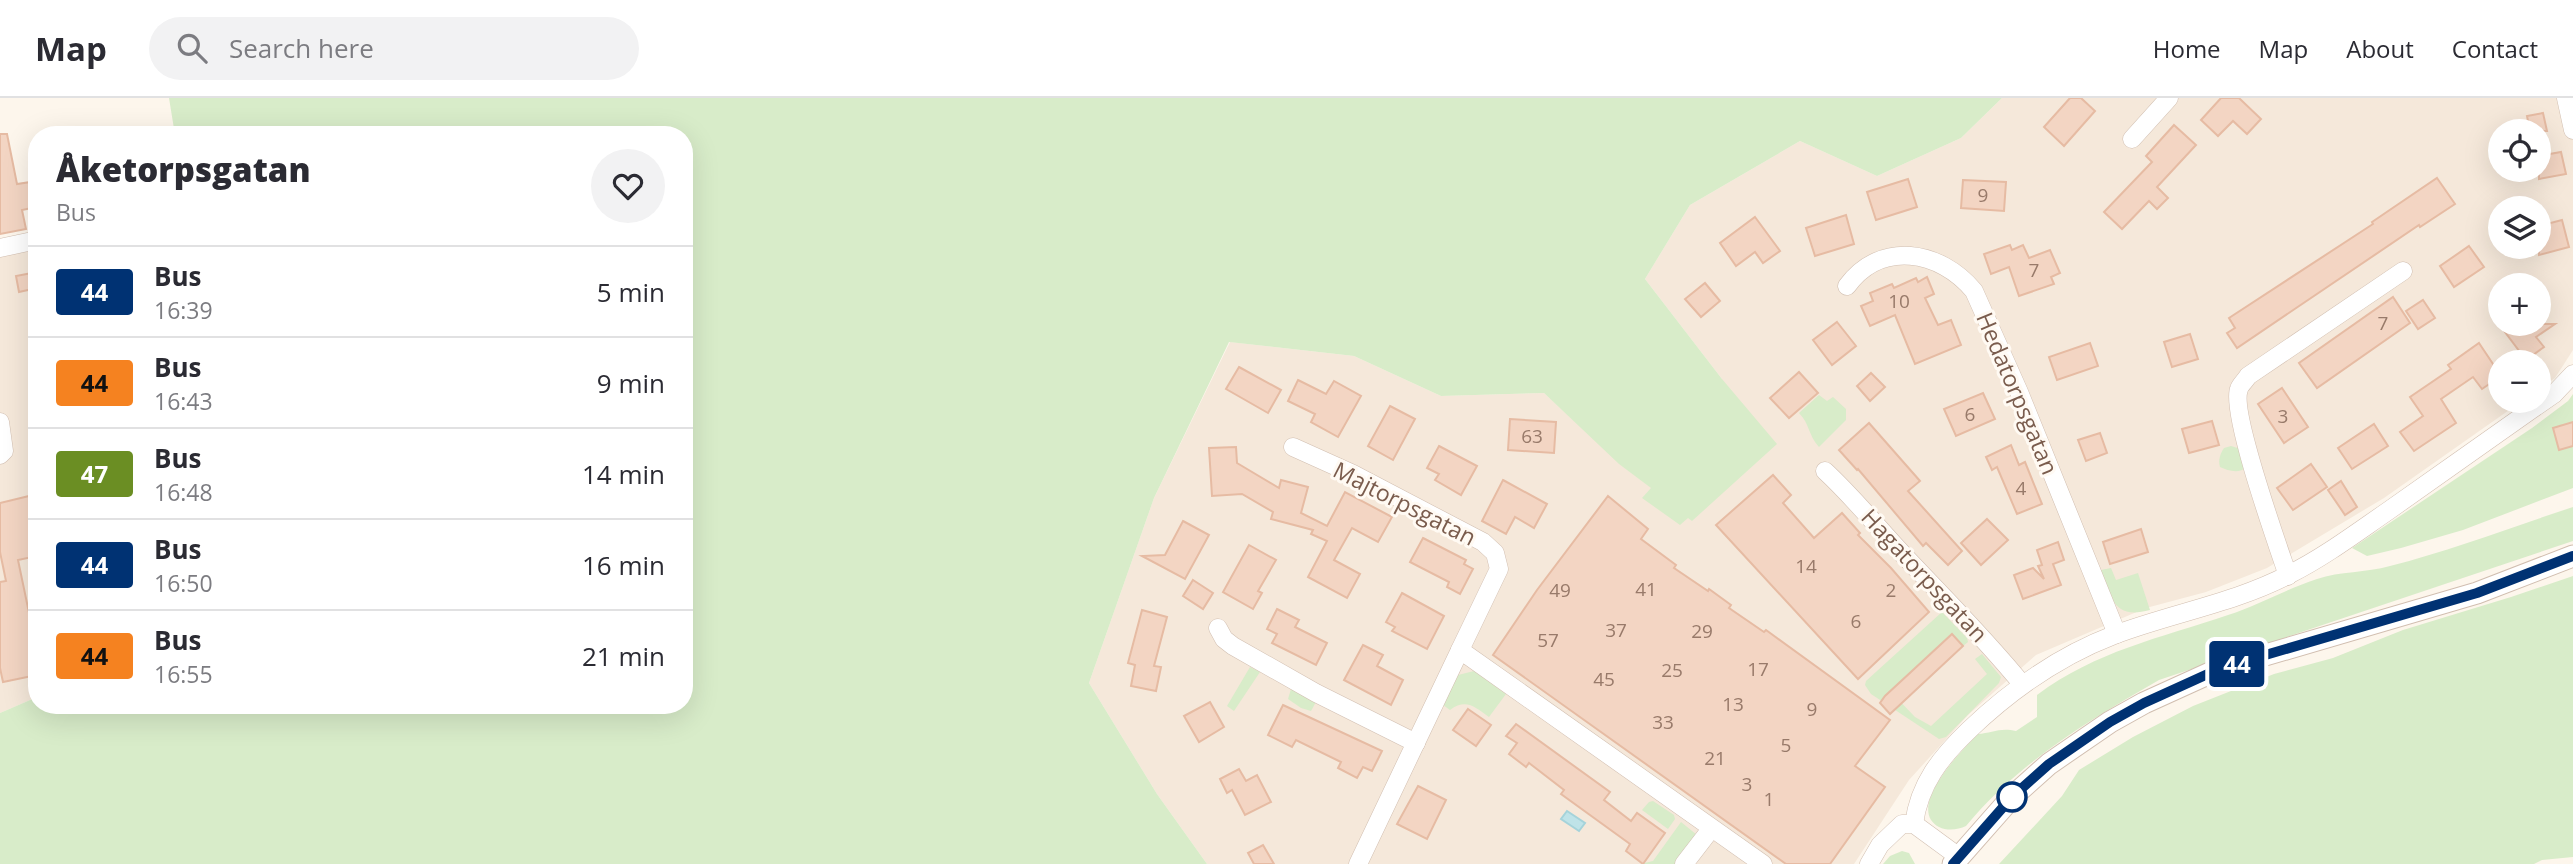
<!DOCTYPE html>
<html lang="en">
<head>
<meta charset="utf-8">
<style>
  body { margin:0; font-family:"Open Sans",sans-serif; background:#f2f2f3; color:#2b2b33; height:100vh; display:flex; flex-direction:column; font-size:26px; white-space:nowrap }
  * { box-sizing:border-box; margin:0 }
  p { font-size:23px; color:#7c7c81 }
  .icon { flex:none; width:38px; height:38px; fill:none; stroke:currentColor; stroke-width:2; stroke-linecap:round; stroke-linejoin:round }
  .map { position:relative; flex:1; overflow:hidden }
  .details { position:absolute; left:28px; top:28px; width:665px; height:588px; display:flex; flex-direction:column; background:#fff; border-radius:28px; box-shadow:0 7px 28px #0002 }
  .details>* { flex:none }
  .badge { padding:0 14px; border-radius:5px; font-size:24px; line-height:46px }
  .buttons { position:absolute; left:2488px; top:21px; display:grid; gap:14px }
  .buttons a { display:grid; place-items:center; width:63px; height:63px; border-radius:50%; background:#fff; box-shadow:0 7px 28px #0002; font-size:35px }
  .map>.badge { position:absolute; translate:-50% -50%; box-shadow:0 0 0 4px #fff }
  .round { display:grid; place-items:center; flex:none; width:74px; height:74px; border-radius:37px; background:#f2f2f3 }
  .summary { display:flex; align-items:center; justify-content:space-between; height:119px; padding:0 28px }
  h1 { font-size:33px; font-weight:800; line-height:52px }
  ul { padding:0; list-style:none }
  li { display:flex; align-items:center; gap:21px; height:91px; padding:0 28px; border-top:2px solid #e1e1e2 }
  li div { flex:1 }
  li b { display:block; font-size:26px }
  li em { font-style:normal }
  li .badge { min-width:77px; font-weight:700; text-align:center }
  header { display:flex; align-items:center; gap:42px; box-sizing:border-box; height:98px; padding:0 35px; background:#fff; border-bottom:2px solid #e1e1e2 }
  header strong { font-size:33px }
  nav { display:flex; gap:38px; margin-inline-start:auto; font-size:24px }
  .search { width:490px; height:63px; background:#f2f2f3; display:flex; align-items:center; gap:18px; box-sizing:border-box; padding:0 24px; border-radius:38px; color:#7c7c81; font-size:26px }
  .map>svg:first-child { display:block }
  .residential { fill:#f5e8da; fill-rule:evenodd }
  .green { fill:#d8ecc9 }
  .water { fill:#bfe3e8; stroke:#a5d3da; stroke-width:2 }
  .building { fill:#f3d5c3; stroke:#e6bba3; stroke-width:2 }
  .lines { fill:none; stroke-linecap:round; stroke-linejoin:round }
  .minor-casing { stroke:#d1beb0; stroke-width:19 }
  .tertiary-casing { stroke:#d1beb0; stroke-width:23 }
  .minor { stroke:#fff; stroke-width:18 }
  .tertiary { stroke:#fff; stroke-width:21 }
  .line-casing { stroke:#fff; stroke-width:16 }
  .line { stroke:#003273; stroke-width:10 }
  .stop-dot { fill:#fff; stroke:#003273; stroke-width:3.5 }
  .labels { text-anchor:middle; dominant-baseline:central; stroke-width:6; stroke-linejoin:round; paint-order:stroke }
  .number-label { font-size:19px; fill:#987a6a }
  .street-label { font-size:23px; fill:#7a5c4d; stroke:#fffaf3 }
</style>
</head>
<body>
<header>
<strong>Map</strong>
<div class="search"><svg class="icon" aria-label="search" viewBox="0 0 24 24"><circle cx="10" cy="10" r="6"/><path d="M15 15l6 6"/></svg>Search here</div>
<nav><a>Home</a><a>Map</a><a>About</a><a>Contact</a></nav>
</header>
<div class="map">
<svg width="2573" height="766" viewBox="0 0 2573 766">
  <rect width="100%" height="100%" fill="#fdf6ec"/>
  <g class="residential">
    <path d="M2002,0h571v252l-18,28 -16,11v-27h-38v39h21l-138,97 -117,70 -61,24 -60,16 -110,47 -68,60 -59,65 -55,84h-647l-50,-70 -68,-111 65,-185 76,-156 124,14 87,40 103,-3 76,70 102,-84 -77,-100 45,-74 110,-64 77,35 84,-38zM2501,33h38v39h-38zM2501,110h38v39h-38zM2501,187h38v39h-38z"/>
    <path d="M37,147v452l-37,16v-459z"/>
  </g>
  <g class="green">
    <path d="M169,0h1833l-41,40 -84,38 -77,-35 -110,64 -45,74 77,100 55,65 -85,77 -4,-3 -8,7 -38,-27 9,-10 -32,-24 -75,-71 -103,3 -87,-40 -125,-14 -75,156 -65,185 68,111 50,70h-1207v-151l37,-16v8h647v-570h-509z"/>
    <path d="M2573,296v94l-110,42 -62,18 -34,8 -15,-8 180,-120 36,-27z"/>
    <path d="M1819,297l8,6 6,-4 13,12v11l-27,27c-11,-12 -9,-23 -20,-34z"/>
    <path d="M2231,348l10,3 5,18c-6,7 -18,4 -26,0 -2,-7 0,-13 4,-19z"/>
    <path d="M2573,409v34l-414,139c-70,40 -141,83 -193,146 -8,4 -19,5 -27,1 -35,-19 25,-79 39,-93 13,-1 23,-7 38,-3l21,-14v-22c59,-44 123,-57 191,-80 31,-10 58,-26 89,-36 23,-8 49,-6 73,-13 62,-16 122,-39 183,-59z"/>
    <path d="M2111,470l5,12 22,-7 12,37c-37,10 -38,-12 -49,-40z"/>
    <path d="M2573,478v281l-31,3 -8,4h-535l63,-68 17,-26 54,-33 60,-31 81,-32 59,-16 70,-28 108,-33z"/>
    <path d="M1942,514l25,26 1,4 -5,4 -12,-12 -61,57 25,26 16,9 56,-52 -12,-15 7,-5 19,23 -2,6 -53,54 -7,2 -68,-45 -6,-9 1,-4z"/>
    <path d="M1250,569l10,5 -26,39 -7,-5z"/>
    <path d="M1474,573l32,23 -17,23c-14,-10 -23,-19 -39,-7l-7,-5 15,-30z"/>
    <path d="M1291,591l25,13 -5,9 -10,-3 -13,-9z"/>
    <path d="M1653,703l21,14 1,4 -7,10 -26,-19 7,-8z"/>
    <path d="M1681,724l16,13 -19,29h-38l13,-3z"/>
    <path d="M1902,753l7,2 6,11h-32l7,-8z"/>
  </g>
  <path class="water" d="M1567,713l18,12 -6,8 -18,-12z"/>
  <g class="building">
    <path d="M2070,0h11l14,13 -31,35 -20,-19z"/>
    <path d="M2221,0h18l22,21 -14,15 -14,-13 -15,15 -17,-16z"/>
    <path d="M2543,15l4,18h-17l-3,-15z"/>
    <path d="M2174,27l22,20 -39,42 11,11 -11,11 -8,-8 -27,28 -18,-17 48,-50 -6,-6z"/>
    <path d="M0,36h7l10,50 20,-3v26l-15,3 4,19 -26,5z"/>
    <path d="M2561,54l5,22 -27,5v-23z"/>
    <path d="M2437,80l18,26 -35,23 -1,-2 -182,123 -10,-15 8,-5 -6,-10 144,-94 -1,-2z"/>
    <path d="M1908,81l9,28 -41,13 -9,-28z"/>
    <path d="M1963,82l43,2 -2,29 -43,-3z"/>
    <path d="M1846,117l8,29 -39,12 -9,-28z"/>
    <path d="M1755,119l25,34 -17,12 -8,-11 -19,14 -16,-23z"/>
    <path d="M2562,122l7,27 -30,8v-29z"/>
    <path d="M2010,147l2,5 11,-5 6,13 21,-8 10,23 -9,4 3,7 -35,12 -10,-29 -18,7 -7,-20z"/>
    <path d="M2469,148l15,21 -30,20 -14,-21z"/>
    <path d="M37,174v16l-18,4 -3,-16z"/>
    <path d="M1927,179l7,17 -9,4 13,27 13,-5 10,25 -46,19 -20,-49 -25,11 -9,-20 12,-5 -3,-8 22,-9 2,4 22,-10 2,4z"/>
    <path d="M1705,185l15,18 -19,16 -16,-18z"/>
    <path d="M2393,199l17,26 -93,65 -18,-25z"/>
    <path d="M2423,202l12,18 -17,11 -12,-18z"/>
    <path d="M1837,224l19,24 -24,19 -19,-25z"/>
    <path d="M2499,226h56l-19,13 8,10 -18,13z"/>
    <path d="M2190,236l8,25 -26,8 -8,-25z"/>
    <path d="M2090,245l8,23 -41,14 -8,-23z"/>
    <path d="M2479,245l22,33 -19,13 -9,-12 -32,22 15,24 -42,28 -14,-19 23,-16 -13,-19 41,-28 -3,-4z"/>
    <path d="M1239,269l42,23 -13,23 -42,-24z"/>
    <path d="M1799,274l19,21 -29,25 -19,-20z"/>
    <path d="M1871,275l14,14 -15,14 -13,-15z"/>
    <path d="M1298,282l28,14 8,-13 27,15 -23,41 -27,-15 4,-8 -27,-13z"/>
    <path d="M2282,290l26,39 -24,16 -26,-39z"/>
    <path d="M1983,295l12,26 -39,17 -12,-27z"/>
    <path d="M1390,308l25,13 -22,41 -25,-14z"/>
    <path d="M1510,321l46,3 -2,31 -46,-3z"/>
    <path d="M2212,323l7,24 -30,8 -7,-24z"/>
    <path d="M2573,324v24l-14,4 -6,-22z"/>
    <path d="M1869,325l51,58 -12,10 54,60 -14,14 -22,-22 -3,3 -65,-77 -1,1 -18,-20z"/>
    <path d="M2374,326l14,22 -36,23 -14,-21z"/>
    <path d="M2100,335l7,20 -21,8 -8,-21z"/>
    <path d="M2011,347l8,20 6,-3 17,42 -25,10 -20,-47 -5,3 -6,-13z"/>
    <path d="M1439,348l38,20 -16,29 -26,-15 4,-6 -12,-6z"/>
    <path d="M1236,349l1,16 42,25 2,-8 27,7 -7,26 26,13 18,-34 47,25 -14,25 -26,-14 -18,32 26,14 -13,24 -39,-21 19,-36 -16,-7 2,-4 -42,-11 2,-7 -31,-18 -30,2 -3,-48z"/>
    <path d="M2311,366l16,23 -34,23 -16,-22z"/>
    <path d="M1773,377l18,20 -8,8 31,35 28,-25 18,20 -2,2 33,33 38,44 -71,67 -142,-154z"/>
    <path d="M1503,382l44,24 -13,24 -19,-11 -9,17 -24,-13z"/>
    <path d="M2341,383l16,26 -12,8 -17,-25z"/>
    <path d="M29,398l8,36v24l-19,4 19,91v24l-34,7 -3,-14v-86l6,-1 -6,-29v-49z"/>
    <path d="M1608,398l40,33 -7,10 35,26 -2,3 34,23 1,-2 22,16 -2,3 35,24 2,-2 124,90 -35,46 30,21 -55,77h-44l-293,-209 44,-65z"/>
    <path d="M1987,421l21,21 -27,25 -20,-22z"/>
    <path d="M1183,423l26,14 -24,44 -43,-23 23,-1z"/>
    <path d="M2141,431l7,23 -38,12 -7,-22z"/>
    <path d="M1423,440l43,22 -2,4 9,5 -13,25 -13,-7 2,-5 -39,-20z"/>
    <path d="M2058,444l6,18 -11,4 8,21 -38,14 -9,-24 19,-7 11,11 -6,-13 4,-1 -5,-15z"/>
    <path d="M1249,447l27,15 -18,31 4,2 -9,16 -30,-17z"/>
    <path d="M1193,482l20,13 -10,16 -20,-13z"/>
    <path d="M1402,495l42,23 -17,33 -35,-18 3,-4 -9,-5z"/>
    <path d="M1277,511l22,11 -4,7 32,16 -11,22 -44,-22 5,-9 -10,-5z"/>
    <path d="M1142,512l25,7 -13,49 7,1 -5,24 -25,-5 4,-21 -7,-2z"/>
    <path d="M1952,536l11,12 -73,68 -10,-11 5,-7z"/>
    <path d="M1363,547l20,10 -6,11 26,14 -12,25 -47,-25z"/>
    <path d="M1210,604l14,25 -25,15 -15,-26z"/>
    <path d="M1283,607l99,46 -10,20 -9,-4 -6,11 -19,-10 3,-6 -45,-22 -4,7 -24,-12z"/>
    <path d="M1468,611l23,16 -15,21 -23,-16z"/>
    <path d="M1516,626l94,68 -6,8 27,21 6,-8 28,20 -22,31 -17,-13 4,-7 -69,-50 3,-4 -35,-27 -3,4 -17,-13 8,-11 -11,-7z"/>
    <path d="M1239,671l7,12 11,-6 14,27 -26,13 -13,-25 -5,3 -7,-14z"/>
    <path d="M1418,688l28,14 -19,39 -30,-15z"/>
    <path d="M1263,747l11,19h-20l-6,-11z"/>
  </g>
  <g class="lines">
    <g class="minor-casing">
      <g id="minor">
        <path d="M2566,0l7,32"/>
        <path d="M2132,41l37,-41"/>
        <path d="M0,150l37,-8"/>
        <path d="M1847,188c34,-46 93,-36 127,5l45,101 98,242"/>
        <path d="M0,324l4,29 -4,4"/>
        <path d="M1293,349l60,27 130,68 12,11 4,16 -39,81"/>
        <path d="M1825,373c26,24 49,52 73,78 42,45 85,87 124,135"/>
        <path d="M2288,478c-10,-30 -58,-164 -49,-187 1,-4 7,-9 9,-13l155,-105"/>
        <path d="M1218,530l6,11 9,7 83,47 100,50"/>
        <path d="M1914,726c5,-40 27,-67 55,-94 43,-41 90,-74 145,-95 58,-22 121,-32 176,-61 34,-17 66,-41 98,-63 48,-34 95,-67 143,-101l23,-16 19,-20"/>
        <path d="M1358,766l102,-214 303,214"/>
        <path d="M1684,766l27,-35"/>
        <path d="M1869,766l11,-19 22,-21h12l45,33"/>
      </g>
    </g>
    <g class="tertiary-casing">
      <path id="tertiary" d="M1953,766l59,-67 37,-33 61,-42 34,-19 77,-35 256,-75 96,-37"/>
    </g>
    <use href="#minor" class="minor"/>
    <use href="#tertiary" class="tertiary"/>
  </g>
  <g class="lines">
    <g class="line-casing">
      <path id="line" d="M1953,766l59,-67 37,-33 61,-42 34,-19 77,-35 256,-75 96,-37"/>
    </g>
    <use href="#line" class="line"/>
  </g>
  <circle class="stop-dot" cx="2012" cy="699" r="14"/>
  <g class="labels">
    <g class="number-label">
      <text x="1983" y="97">9</text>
      <text x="2034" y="172">7</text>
      <text x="1899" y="203">10</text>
      <text x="2383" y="225">7</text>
      <text x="1970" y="316">6</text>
      <text x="2283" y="318">3</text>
      <text x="1532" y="338">63</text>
      <text x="2021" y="390">4</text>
      <text x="1806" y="468">14</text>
      <text x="1646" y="491">41</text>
      <text x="1560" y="492">49</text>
      <text x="1891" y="492">2</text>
      <text x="1856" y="523">6</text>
      <text x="1616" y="532">37</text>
      <text x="1702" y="533">29</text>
      <text x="1548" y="542">57</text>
      <text x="1758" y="571">17</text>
      <text x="1672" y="572">25</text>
      <text x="1604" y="581">45</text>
      <text x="1733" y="606">13</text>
      <text x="1812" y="611">9</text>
      <text x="1663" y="624">33</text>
      <text x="1786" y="647">5</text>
      <text x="1715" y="660">21</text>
      <text x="1747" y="686">3</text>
      <text x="1769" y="701">1</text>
    </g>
    <g class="street-label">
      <text transform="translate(2018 295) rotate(67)">Hedatorpsgatan</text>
      <text transform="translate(1405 405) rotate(27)">Majtorpsgatan</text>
      <text transform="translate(1925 477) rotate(47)">Hagatorpsgatan</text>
    </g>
  </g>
</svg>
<div class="buttons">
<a><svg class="icon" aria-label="locate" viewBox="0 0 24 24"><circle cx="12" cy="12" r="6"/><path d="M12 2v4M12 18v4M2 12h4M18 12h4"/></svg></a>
<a><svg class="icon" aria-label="layers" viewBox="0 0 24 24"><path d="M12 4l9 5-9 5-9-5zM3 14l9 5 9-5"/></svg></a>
<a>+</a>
<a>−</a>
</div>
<b class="badge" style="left:2237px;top:566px;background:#003273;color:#fff">44</b>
<section class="details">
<div class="summary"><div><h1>Åketorpsgatan</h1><p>Bus</p></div><a class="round"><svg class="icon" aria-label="heart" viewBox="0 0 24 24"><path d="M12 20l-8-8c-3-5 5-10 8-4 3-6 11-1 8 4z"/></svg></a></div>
<ul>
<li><span class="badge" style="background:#003273;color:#fff">44</span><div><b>Bus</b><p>16:39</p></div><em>5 min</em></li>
<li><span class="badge" style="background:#f58220;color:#111">44</span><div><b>Bus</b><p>16:43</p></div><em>9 min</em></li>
<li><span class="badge" style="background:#6b8e23;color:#fff">47</span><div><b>Bus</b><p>16:48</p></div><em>14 min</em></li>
<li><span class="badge" style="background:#003273;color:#fff">44</span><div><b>Bus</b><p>16:50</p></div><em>16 min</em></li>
<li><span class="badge" style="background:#f58220;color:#111">44</span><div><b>Bus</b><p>16:55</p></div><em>21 min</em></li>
</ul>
</section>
</div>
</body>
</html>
